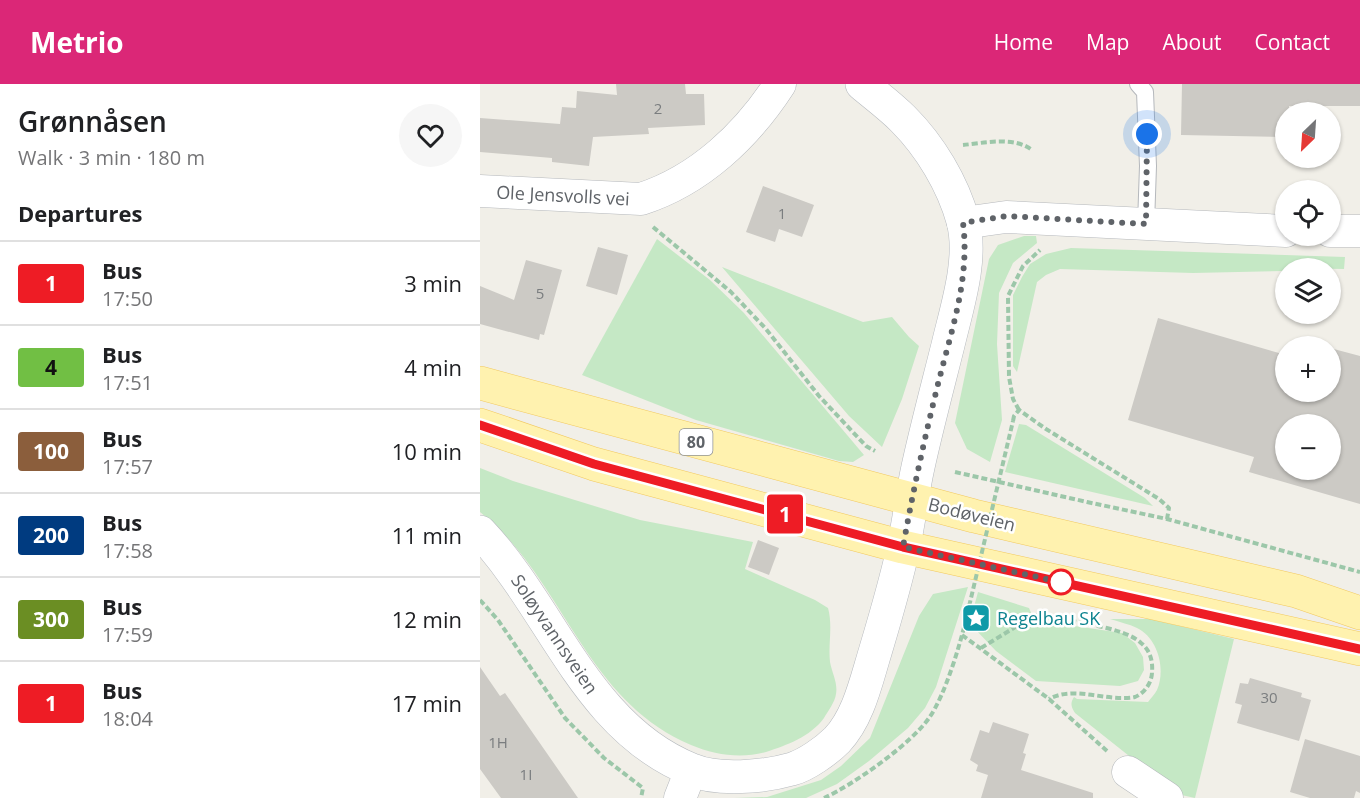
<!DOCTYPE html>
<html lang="en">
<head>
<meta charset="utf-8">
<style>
  body { margin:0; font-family:"Open Sans",sans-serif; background:#f6f6f6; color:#202124; height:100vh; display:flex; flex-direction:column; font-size:22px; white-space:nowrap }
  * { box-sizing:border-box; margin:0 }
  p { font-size:20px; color:#757577 }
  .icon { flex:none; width:33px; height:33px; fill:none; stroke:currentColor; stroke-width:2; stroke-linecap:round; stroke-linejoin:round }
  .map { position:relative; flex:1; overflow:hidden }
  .drawer { display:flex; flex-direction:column; background:#fff; width:480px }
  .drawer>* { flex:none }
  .badge { padding:0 12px; border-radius:4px; font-size:21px; line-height:39px }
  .needle { width:39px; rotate:205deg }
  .fabs { position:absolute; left:795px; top:18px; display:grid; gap:12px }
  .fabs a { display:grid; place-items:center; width:66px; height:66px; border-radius:50%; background:#fff; box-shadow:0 2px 4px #0004; font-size:30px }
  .you { position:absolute; width:30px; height:30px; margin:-15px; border:4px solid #fff; border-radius:50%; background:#1a73e8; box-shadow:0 0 0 9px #1a73e833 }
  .map>.badge { position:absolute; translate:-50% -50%; box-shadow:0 0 0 3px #fff }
  h2 { padding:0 18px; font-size:22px; line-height:54px }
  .round { display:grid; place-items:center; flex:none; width:63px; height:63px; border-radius:32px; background:#f6f6f6 }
  .headline { display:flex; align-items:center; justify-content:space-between; height:102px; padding:0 18px }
  h1 { font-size:28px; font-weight:600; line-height:45px }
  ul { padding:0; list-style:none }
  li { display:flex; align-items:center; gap:18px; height:84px; padding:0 18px; border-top:2px solid #e0e0e0 }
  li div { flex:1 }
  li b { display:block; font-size:22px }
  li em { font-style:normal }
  li .badge { min-width:66px; font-weight:700; text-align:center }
  header { display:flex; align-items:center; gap:36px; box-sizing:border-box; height:84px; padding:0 30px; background:#db2777; color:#fff }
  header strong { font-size:28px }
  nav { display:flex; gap:33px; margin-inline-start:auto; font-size:21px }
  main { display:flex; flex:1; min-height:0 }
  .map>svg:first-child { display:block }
  .green { fill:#c5e8c5 }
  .building { fill:#cccac5; fill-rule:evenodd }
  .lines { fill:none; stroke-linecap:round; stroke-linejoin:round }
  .lane-casing { stroke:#b5b8bc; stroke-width:18 }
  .street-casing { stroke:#b5b8bc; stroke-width:33 }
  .secondary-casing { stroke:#b6babf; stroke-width:34 }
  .primary-casing { stroke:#f2c960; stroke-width:34 }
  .path { stroke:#9cc7a9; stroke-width:4; stroke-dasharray:6 3; stroke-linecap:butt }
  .lane { stroke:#fff; stroke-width:16 }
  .street { stroke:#fff; stroke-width:32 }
  .secondary { stroke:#fff; stroke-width:33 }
  .primary { stroke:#fff2af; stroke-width:33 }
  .path-bridge { stroke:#9cc7a9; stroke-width:4; stroke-dasharray:6 3; stroke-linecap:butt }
  .line-casing { stroke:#fff; stroke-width:14 }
  .line { stroke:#ee1c25; stroke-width:9 }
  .walk { stroke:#5f6368; stroke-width:6; stroke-dasharray:0 10.8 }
  .stop-dot { fill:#fff; stroke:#ee1c25; stroke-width:3 }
  .labels { text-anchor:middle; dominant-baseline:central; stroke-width:5; stroke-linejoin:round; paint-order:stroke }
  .number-label { font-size:15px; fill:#7a7d7f }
  .shield { fill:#fff; stroke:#8f9295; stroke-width:1.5 }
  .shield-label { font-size:16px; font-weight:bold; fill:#5f6368 }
  .street-label { font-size:18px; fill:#5f6368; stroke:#fff }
  .culture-label { font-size:18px; fill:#0d838f; stroke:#fff; text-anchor:start }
</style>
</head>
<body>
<header>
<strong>Metrio</strong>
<nav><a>Home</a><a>Map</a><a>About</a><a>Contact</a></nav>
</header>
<main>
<section class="drawer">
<div class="headline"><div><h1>Grønnåsen</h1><p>Walk · 3 min · 180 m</p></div><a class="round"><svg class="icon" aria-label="heart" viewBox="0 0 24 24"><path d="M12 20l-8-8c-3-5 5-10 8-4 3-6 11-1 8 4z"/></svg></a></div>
<h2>Departures</h2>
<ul>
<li><span class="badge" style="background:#ee1c25;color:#fff">1</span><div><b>Bus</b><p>17:50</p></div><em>3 min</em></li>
<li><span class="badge" style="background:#71bf44;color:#111">4</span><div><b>Bus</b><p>17:51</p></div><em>4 min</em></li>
<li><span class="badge" style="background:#8b5e3c;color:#fff">100</span><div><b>Bus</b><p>17:57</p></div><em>10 min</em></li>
<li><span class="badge" style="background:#003b80;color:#fff">200</span><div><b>Bus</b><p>17:58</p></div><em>11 min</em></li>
<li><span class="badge" style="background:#6b8e23;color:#fff">300</span><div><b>Bus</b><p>17:59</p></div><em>12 min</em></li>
<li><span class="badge" style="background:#ee1c25;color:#fff">1</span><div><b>Bus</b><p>18:04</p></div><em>17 min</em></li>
</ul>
</section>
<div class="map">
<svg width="880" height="714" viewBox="0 0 880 714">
  <rect width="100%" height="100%" fill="#f1efe8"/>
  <g class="green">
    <path d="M544,152h12l1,7 -24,20 -14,30 -2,51 5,76 -12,42 -23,-13 -12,-26 34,-164 9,-14z"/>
    <path d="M177,155l53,41 34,33 120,142 -11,7 -14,-1 -143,-41 -114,-45z"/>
    <path d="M591,164l274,9 -1,12 -58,-1 -1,3 -92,2 -133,-4 -14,6 -9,7 -20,90 -4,-6v-71l9,-18 8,-13 16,-10z"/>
    <path d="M242,183l141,55 29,-5 17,20 10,9 -17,53 -20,48 -33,-31z"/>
    <path d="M539,340l7,1 119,73 8,8 -148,-34z"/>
    <path d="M0,384l33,13 127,39 113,22 -8,27 70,31 13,8c5,18 0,36 2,54 2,11 8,21 6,32 -1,8 -8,17 -12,24 -14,19 -37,27 -58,34 -25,7 -51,3 -75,-7 -108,-46 -126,-165 -211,-233z"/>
    <path d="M488,503l-32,100 -11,21 -17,20 -39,33 -32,23 -31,14h-72l33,-1 54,-17 20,-14 29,-28 49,-122 14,-22z"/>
    <path d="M498,508l51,16 5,12 88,13 13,10 8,14 1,13 -6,11 -18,5 -84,-5 -40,-30 -22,-23 -2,-14z"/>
    <path d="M630,535h41l83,20 -39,159 -18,-4 -102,-81c-4,-6 -5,-10 -1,-16l3,2 71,3c3,-4 7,-8 9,-12 9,-21 1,-52 -20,-62 -8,-4 -18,-6 -27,-9z"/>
  </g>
  <g class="building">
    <path d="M136,0h69l1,10h18l1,31 -57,3 1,6 -56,3 -4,29 -37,-4v-4l-72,-6v-34l80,6 2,-17 14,1 1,-17 40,4z"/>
    <path d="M702,0h178v22h-71v6h-3v25l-105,-2z"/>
    <path d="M283,102l51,19 -12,32 -23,-8 -4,13 -29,-10z"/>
    <path d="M118,163l30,8 -11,40 -31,-9z"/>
    <path d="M46,176l36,10 -18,65 -4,-1 -1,6 -59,-16v-38l34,14z"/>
    <path d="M678,234l128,37v37h44v-44l30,8v148l-111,-32 5,-15 -126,-37zM806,340h44v46h-44z"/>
    <path d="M278,456l21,8 -10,27 -21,-8z"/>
    <path d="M0,583l20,29 5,-3 73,105h-77l-21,-29z"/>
    <path d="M770,594l52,15 -1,4 10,3 -12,41 -62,-18 5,-18 -7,-2 5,-20 8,1z"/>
    <path d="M513,638l36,12 -6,19 3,1 -5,16 72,23v5h-112l7,-23 -12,-4 2,-6 -8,-5 10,-30 9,3z"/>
    <path d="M825,655l55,17v37l-4,-2 -2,7h-44l-20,-6z"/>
  </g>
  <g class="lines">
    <g class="lane-casing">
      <path id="lane" d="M658,0l7,8 3,74 -2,58"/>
    </g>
    <g class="street-casing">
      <g id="street">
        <path d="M0,107l161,8c59,-19 106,-64 139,-115"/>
        <path d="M483,139l43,-6 280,14"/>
        <path d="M850,147h30"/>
        <path d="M648,688l39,26"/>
        <path d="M200,714l11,-28"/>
      </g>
    </g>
    <g class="secondary-casing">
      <path id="secondary" d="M0,448c73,77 106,196 212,238 26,11 72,7 100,-1 14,-4 34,-18 45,-29 20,-21 28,-54 36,-81 11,-37 22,-73 30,-110 6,-27 9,-55 15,-82 9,-41 20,-82 30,-122 9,-38 25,-86 15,-124 -10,-37 -33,-75 -60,-102 -13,-13 -28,-24 -41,-35"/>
    </g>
    <g class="primary-casing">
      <g id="primary">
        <path d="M0,299l494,133 322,75 64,22"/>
        <path d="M0,341l114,39 309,83 457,102"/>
      </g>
    </g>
    <g class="path">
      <path d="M483,61c21,-2 51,-9 69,5"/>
      <path d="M173,143l78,65 35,37 53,67 47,50 9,5"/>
      <path d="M539,326l-6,-11 -4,-22 -1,-81 15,-30 17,-16"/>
      <path d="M533,337l1,-5 5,-6 27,19 113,70 10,9 -2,11"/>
      <path d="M475,388l132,30 80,17 193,53"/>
      <path d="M0,516l18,20 67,98 39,40 39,30 -2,10"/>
      <path d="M482,551l87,64 58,52"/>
      <path d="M501,564l54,-33c25,5 89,11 106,28 9,7 12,18 11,29 0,10 -7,21 -17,25 -4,1 -9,1 -13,1 -25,0 -50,-11 -73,1"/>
      <path d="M344,714c29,-13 87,-54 105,-80 16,-22 32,-76 38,-103"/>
    </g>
    <use href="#lane" class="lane"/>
    <use href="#street" class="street"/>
    <use href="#secondary" class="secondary"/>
    <use href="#primary" class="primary"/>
    <path class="path-bridge" d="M487,531l46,-194"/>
  </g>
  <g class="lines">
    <g class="line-casing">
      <path id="line" d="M0,341l114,39 309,83 457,102"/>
    </g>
    <use href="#line" class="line"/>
    <path class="walk" d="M581,498l3,1 -161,-36c10,-56 22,-111 36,-167 13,-51 31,-103 24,-157l43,-7 140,8 1,-90"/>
  </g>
  <defs>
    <g id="sight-square" transform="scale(1.5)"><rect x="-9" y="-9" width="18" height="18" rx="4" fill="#0f9aa8" stroke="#fff"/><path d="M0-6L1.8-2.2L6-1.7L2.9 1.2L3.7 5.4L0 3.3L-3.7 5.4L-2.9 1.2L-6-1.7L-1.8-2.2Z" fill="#fff"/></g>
  </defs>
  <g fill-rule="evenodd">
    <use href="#sight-square" x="496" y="534"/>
  </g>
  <circle class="stop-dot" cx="581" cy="498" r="12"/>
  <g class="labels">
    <g class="number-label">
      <text x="178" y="24">2</text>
      <text x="302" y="129">1</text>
      <text x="60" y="209">5</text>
      <text x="789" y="613">30</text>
      <text x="18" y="658">1H</text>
      <text x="46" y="690">1I</text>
    </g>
    <rect class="shield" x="199.5" y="345" width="33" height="26" rx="4.5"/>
    <g class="shield-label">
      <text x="216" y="358">80</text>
    </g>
    <g class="street-label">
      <text transform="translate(83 111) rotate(3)">Ole Jensvolls vei</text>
      <text transform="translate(492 430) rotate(14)">Bodøveien</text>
      <text transform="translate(75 550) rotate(56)">Soløyvannsveien</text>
    </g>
    <g class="culture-label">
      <text x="517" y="534">Regelbau SK</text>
    </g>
  </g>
</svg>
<div class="fabs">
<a><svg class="needle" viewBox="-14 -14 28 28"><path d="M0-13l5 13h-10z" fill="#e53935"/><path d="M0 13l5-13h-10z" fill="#757577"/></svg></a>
<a><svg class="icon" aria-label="locate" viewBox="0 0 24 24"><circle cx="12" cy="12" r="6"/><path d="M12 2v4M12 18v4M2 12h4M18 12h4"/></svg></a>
<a><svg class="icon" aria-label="layers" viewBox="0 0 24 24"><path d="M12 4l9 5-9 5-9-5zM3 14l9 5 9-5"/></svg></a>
<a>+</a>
<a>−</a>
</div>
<div class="you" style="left:667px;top:50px"></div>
<b class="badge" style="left:305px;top:430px;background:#ee1c25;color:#fff">1</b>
</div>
</main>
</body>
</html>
